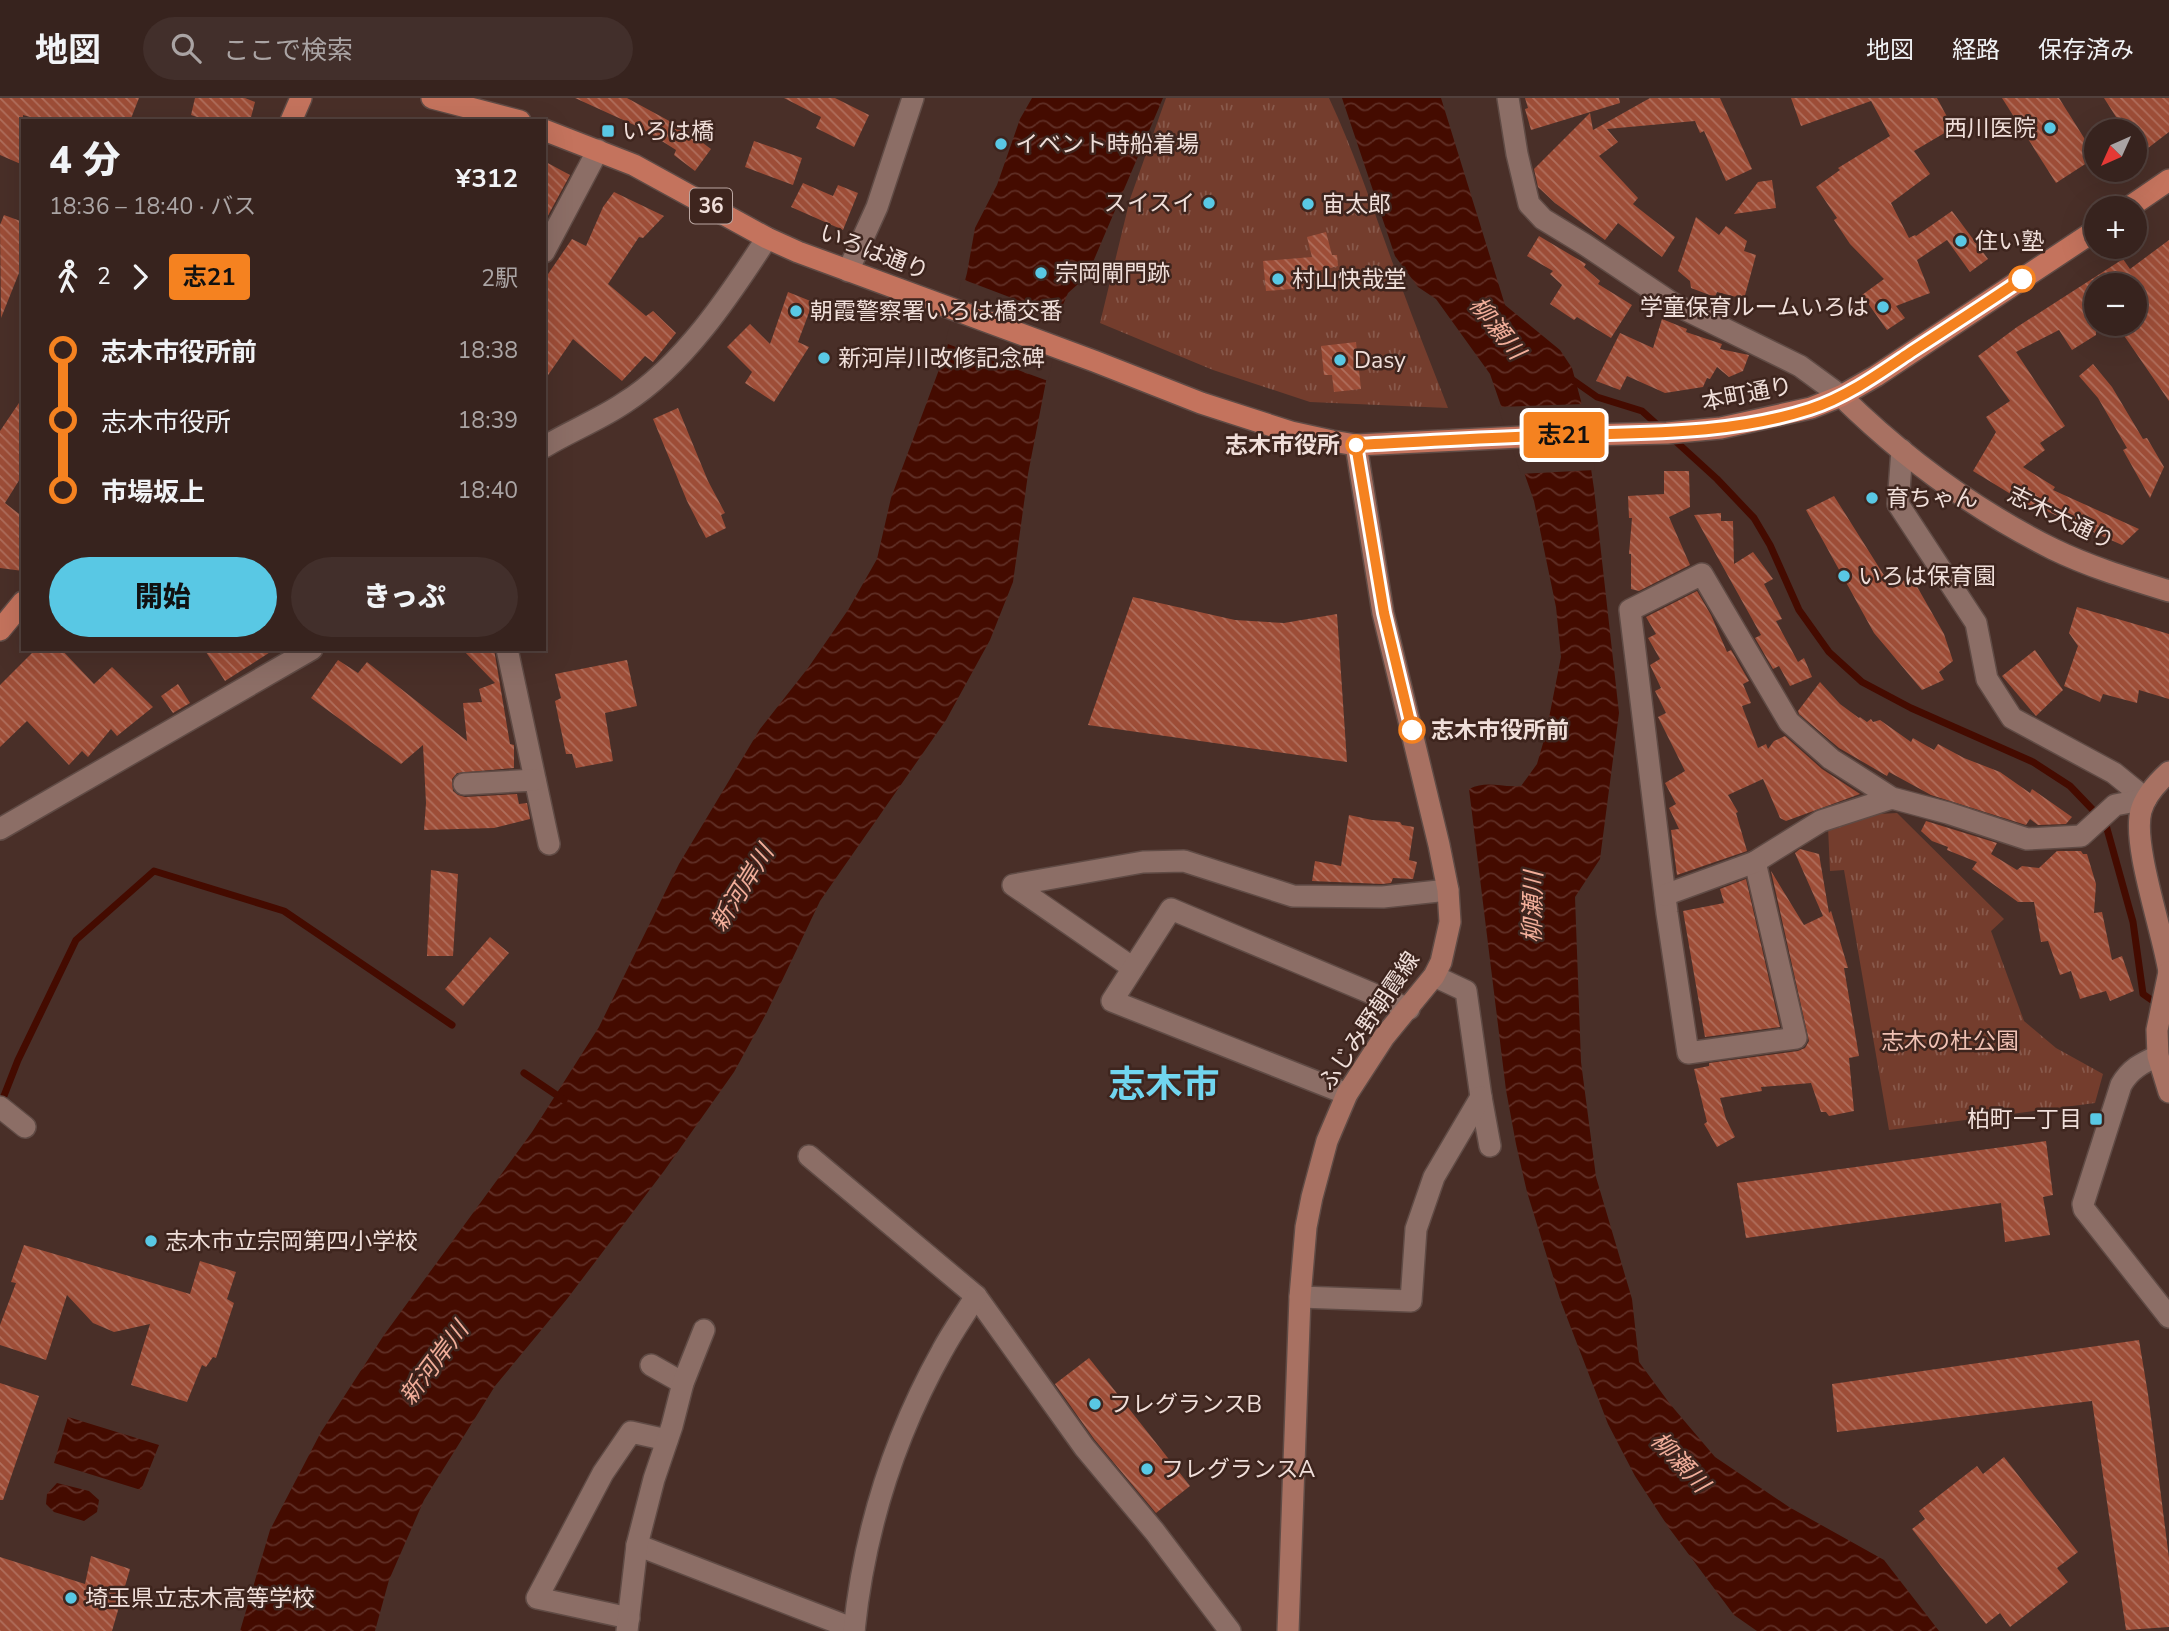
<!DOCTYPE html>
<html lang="ja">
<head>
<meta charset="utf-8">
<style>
  body { margin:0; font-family:"Nunito Sans","Noto Sans JP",sans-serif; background:#422f2b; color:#f1f3f6; height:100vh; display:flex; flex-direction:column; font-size:26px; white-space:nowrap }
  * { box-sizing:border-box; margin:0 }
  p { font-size:23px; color:#aaa4a4 }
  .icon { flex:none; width:38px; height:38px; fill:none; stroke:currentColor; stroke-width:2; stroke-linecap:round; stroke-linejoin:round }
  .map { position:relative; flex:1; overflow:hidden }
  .panel { position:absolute; left:21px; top:21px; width:525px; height:532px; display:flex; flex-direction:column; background:#37231e; border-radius:0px; box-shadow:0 7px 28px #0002,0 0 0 2px #51403c }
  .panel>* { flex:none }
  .badge { padding:0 14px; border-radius:5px; font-size:24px; line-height:46px }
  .needle { width:46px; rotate:225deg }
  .buttons { position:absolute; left:2084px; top:21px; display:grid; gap:14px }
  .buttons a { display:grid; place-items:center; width:63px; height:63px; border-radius:50%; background:#37231e; box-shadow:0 7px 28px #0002,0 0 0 2px #51403c; font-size:35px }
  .map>.badge { position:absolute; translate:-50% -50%; box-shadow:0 0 0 4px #fff }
  .legs { display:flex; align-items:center; gap:10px; height:77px; padding:0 28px; font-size:23px }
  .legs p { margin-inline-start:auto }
  .summary { display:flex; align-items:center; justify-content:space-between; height:119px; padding:0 28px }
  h1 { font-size:38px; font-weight:800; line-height:52px }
  .action { display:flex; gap:14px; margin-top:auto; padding:14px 28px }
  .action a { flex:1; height:80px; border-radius:42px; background:#59c8e4; color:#111; font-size:28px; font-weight:800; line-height:80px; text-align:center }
  .action a+a { background:#422f2b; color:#f1f3f6 }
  ul { padding:0 28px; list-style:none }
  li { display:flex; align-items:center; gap:24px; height:70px; font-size:26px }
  li i { display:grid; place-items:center; width:10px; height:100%; margin:0 9px; background:currentColor }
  li i::after { content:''; width:18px; height:18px; margin:-9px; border:5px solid; border-radius:50%; background:#37231e }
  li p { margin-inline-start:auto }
  li:first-child i { background:linear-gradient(#0000 50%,currentColor 0) }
  li:last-child i { background:linear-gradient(currentColor 50%,#0000 0) }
  header { display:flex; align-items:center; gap:42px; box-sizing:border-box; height:98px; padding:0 35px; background:#37231e; border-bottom:2px solid #51403c }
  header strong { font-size:33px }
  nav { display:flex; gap:38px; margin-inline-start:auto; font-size:24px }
  .search { width:490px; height:63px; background:#422f2b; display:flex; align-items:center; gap:18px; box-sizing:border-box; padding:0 24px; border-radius:38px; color:#aaa4a4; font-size:26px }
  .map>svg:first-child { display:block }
  .park { fill:url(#park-tufts) }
  .water { fill:url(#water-waves) }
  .pier { fill:#492f28 }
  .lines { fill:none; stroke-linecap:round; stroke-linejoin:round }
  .stream { stroke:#440b00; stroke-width:7 }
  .building { fill:url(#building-back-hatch) }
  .street-casing { stroke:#604b45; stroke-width:24 }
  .secondary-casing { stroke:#604b45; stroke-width:24 }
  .primary-casing { stroke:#604b45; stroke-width:24 }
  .street { stroke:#8c6e66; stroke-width:21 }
  .secondary { stroke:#a87162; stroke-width:21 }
  .primary { stroke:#c4735d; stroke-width:21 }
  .line-1-casing { stroke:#fff; stroke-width:16 }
  .line-1 { stroke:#f58220; stroke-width:10 }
  .poi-dot { fill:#59c8e4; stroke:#3e251e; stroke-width:2.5 }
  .stop-1-dot { fill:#fff; stroke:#f58220; stroke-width:3.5 }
  .labels { text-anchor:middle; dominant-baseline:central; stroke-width:5; stroke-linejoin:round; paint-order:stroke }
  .shield { fill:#3e251e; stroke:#bba7a2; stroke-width:2 }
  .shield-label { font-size:21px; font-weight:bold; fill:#f0dfda }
  .poi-label { font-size:23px; fill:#f0dfda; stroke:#3e251e; text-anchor:start }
  .street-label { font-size:23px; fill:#f0dfda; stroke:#3e251e }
  .stop-label { font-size:23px; font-weight:bold; fill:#f0dfda; stroke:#3e251e; text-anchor:end }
  .park-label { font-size:23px; fill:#f0c1b4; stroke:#3e251e }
  .water-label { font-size:24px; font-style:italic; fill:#f2ae9a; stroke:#3e251e }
  .town-label { font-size:37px; font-weight:bold; fill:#71d5ef; stroke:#3e251e }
</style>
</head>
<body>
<header>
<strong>地図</strong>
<div class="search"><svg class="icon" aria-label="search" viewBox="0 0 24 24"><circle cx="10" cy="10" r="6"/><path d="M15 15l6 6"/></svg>ここで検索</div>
<nav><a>地図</a><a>経路</a><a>保存済み</a></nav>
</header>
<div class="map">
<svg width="2169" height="1533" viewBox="0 0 2169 1533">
  <defs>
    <pattern id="park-tufts" width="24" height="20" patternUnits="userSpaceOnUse" patternTransform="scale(1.75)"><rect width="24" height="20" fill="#743d2d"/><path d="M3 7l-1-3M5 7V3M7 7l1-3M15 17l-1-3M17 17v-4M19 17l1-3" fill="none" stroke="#88594b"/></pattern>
    <pattern id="water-waves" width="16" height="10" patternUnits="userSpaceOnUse" patternTransform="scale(1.75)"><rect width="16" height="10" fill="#440b00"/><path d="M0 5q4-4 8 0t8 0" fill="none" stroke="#5f2e25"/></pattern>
    <pattern id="building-back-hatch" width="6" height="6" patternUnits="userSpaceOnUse" patternTransform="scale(1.75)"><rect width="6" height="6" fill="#9d4d37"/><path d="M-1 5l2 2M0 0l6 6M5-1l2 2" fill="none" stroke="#b06f5d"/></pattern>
  </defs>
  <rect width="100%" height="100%" fill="#492f28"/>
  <g class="park">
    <path d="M1166,0h163c28,60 48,123 71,185 15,42 32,83 48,125l-138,-6 -97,-32 -113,-47 30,-124z"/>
    <path d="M1897,715l107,106 -13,12 33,90 32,27 47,26 -8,29 -206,27 -45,-260 -14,1 -2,-44 32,-12z"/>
  </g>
  <g class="water">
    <path d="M1032,0h131l-76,178 -19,17 -9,21 -31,160 -15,108 -23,58 -44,80 -126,181 -53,111 -33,60 -70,99 -97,128 -72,87 -71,114 -35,80 -14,51h-135l30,-101 51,-98 63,-97 148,-203 67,-105 80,-163 81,-135 48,-61 40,-58 29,-51 14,-61 55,-147 21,-78 8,-45 22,-43 23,-66z"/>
    <path d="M1342,0h99l64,207 55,45 12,18 9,33 13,88 25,224 -19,146 -25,38 6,165 15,115 36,122 7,63 31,42 45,53 74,50 95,53 55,71h-182l-23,-16 -65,-87 -34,-52 -27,-52 -47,-122 -34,-110 -11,-48 -10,-54 -37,-301c19,-9 31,-1 52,-3l16,-22 9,-31 15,-76 -5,-50 -22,-106 -44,-127 -54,-75 -18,-12 -23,-31z"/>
    <path d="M68,1319l91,28 -18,45 -87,-27z"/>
    <path d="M57,1385l32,8 10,9 -2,12 -13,9 -30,-9 -8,-8 1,-10z"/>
  </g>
  <g class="pier">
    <path d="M962,181l100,38 -14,64 -103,-38z"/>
    <path d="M1585,306l10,66 -74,4 -23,-67z"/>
  </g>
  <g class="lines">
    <g class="stream">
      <path d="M1570,280l27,19 45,14 20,18"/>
      <path d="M1671,339l46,42 37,39 16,27 29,65 30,42 33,30 49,26 122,54 37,24 22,23"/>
      <path d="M2104,720l29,104 10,72 17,12"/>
      <path d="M524,975l40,27"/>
      <path d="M0,1008l18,-46 58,-120 78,-69 130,40 168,114"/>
    </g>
  </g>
  <g class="building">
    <path d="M0,0h139l-9,23h-86l-21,-6v50l-23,-10z"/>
    <path d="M195,0h50l10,4 -5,19h-41l-18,-6z"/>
    <path d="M575,0h52l57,31 27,20 -16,22 -21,-16 2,-5 -33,-21z"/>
    <path d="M784,0h51l34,17 -15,32 -38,-19 5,-11z"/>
    <path d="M1525,0h94l1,5 -89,27 -6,-21 3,-1z"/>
    <path d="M1650,0h70l32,71 -26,12 -22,-50 -4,2 -5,-12 -88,8 11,13 -19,14 39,42 -5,6 42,33 -13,20 -44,-34 -13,17 -50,-37 -17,-16 -4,-18 56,-56 3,17z"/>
    <path d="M1791,0h146l16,30 -39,23 16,23 -39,29 18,35 6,-3 1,1 36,-25 36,48 -18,13 -23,-32 -30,20 13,33 -34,13 9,12 -18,12 -25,-35 22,-16 -34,-35 -16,-24 3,-2 -21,-31 24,-17 -2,-2 52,-32 -19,-35 -70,25z"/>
    <path d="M2002,0h57l37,59 -40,26z"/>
    <path d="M2104,0h65v34l-34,26v-27h-10z"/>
    <path d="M754,43l48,17 -9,27 -48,-18z"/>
    <path d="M544,63l26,14 -26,48z"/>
    <path d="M1772,82l4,28 -42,6 24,-32z"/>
    <path d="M803,85l30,13 5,-11 20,8 -15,37 -52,-23z"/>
    <path d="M614,94l50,24 -21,22 -4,-1 -31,47 38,32 7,-5 23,22 -23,29 -8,-6 -23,25 -49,-42 -29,42v-101l28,-41 14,7 17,-39z"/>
    <path d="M4,117l19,7v41l-22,55 -1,-93z"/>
    <path d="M1696,119l23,18 7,-9 21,15 -3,10 12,4 -12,44 -27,-7 -2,5 -24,-9 -1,-7 -12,-10z"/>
    <path d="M1326,134l6,23h5l1,11 -37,9 2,13 -37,3 -3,-30 49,-4 -5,-20z"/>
    <path d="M1539,138l47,28 -2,3 16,14 -2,3 34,21 -21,33 -34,-21 -3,3 -24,-16 12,-19 -12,-11 3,-3 -26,-15z"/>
    <path d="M2169,142v161l-53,-77h19v-39h-39v50l-24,15 -13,-20 -43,22 49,74 -25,17 5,7 -22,17 32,20 -2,3 86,39 -17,16 -80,-36 -2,3 -67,-41 23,-39 -10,-15 24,-16 -32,-45 39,-29 106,-68 7,10z"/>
    <path d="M788,194l25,10 -15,40 11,5 -35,55 -29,-19 7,-11 -25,-25 23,-23 20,20z"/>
    <path d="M1662,221l25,10 -1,3 36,12 -2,5 29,6 -6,16 -14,6 -12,-10 -7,12 -3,-1 -4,9 -38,6 -38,-17 -7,14 -24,-9 24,-48 33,15z"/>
    <path d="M1356,244l5,47 -27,3 -2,-17h-8l-3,-29z"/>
    <path d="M2093,266l19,23 31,52 4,-1 17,29 -14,31 -27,-48 4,-2 -29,-50 -19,-22z"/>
    <path d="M23,299v77l-18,29 18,14v54l-23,-3v-137z"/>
    <path d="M678,310l30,73 17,32 -4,2 5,13 -20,10 -19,-37 -34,-82z"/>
    <path d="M1664,373h25l1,36 -21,10 21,48 -51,26 -8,-2v-35h-2l3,-36h-3l-1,-22 36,-2z"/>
    <path d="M1834,398l58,92 19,-12 33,58 9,27 -14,11 5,8 -22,10 -48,-57 -68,-123z"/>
    <path d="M1721,415v8h12l1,43 19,-12 20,27 -9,5 18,35 -6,2 22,41 6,-4 8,19 -22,9 -11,-20 -6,3 -18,-31 6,-3 -67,-120z"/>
    <path d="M1697,493l14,24 16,37 4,-2 18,31 -6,3 8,19 -9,3 16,42 8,-4 2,5 6,-8 11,-5 37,33 38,25 -74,27 -6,-3 -17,-39 -35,16 10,17 -2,1 11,38 -70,24 -6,-45 8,-1 -10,-21 7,-4 -11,-21 20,-12 -27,-54 8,-4 -11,-22 6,-3 -11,-23 10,-6 -12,-21 8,-4 -10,-17z"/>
    <path d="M1133,499l102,23 49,3 53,-9 10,148 -259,-37z"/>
    <path d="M2077,509l92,27v65l-30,-9 -2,13 -34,-9 -3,8 -36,-16 14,-40 -9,-13z"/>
    <path d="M36,551h25l33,35 18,-17 41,40 -36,29 -6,-7 -23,28 -6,-6 -13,14 -42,-44 -27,26v-62z"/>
    <path d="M204,551h71l-50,32z"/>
    <path d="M462,551h32l16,95 4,1v23l-57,5 -5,6 1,12 5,4 7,2 52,-3 2,10 8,-1 3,16 -36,9 -70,2 2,-27 -3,-58 -22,19 -90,-66 27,-38 20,13 9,-11 100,79 -4,-38 19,-1 -3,-13 16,-6z"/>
    <path d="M2035,552l28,40 -27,26 -34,-40z"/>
    <path d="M627,562l10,46 -32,7 8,48 -37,7 -4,-14h-6l-11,-53 6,-3 -6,-24z"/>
    <path d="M1820,584l20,22 19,14 1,-1 7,5 4,-3 2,3 7,-2 31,22 2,-4 21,12 4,-6 26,14 36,14 30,21 2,-4 40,28 -6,7 -28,1 -8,-6 -4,6 -95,-30 -42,-23 -2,4 -48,-28 -40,-34 -1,-3z"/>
    <path d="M178,586l12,19 -17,10 -12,-17z"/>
    <path d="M1349,717l23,5 28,2 2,3 12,2 -5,33 8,2 -4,17 -20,-1 -2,5 -9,1 -70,-3 3,-20 26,5z"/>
    <path d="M1926,723l71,22 -6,11 26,16 5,-4 17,2 18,-17h24l2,3h4l9,30 -2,29 8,-1 10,48 10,-4 12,35 -24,10 -4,-10 -26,8 -9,-28 -11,4 -12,-34 -7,1 -7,-40h-16l-46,-33 5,-7 -30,-12 1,-3 -16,-6 -11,-10z"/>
    <path d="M1800,751l19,5 10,59 2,-2 17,57h-4l15,88 -10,2 5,53 -25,5 -3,-4h-5l-10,-29 -50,4 1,4 -42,7 6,21 9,18 -18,10 -13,-23 3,-2 -13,-53 15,-3v-3l89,-12 7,-3 4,-7 -38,-170 33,54 19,-9 -28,-63z"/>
    <path d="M431,772l27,4 -5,82h-26z"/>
    <path d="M1746,781l34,148 -75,10 -22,-126 41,-8 -4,-14z"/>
    <path d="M490,839l19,16 -46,53 -18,-17z"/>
    <path d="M2046,1043l7,54 -10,2 7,38 -45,7 -4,-39 -255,35 -9,-55z"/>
    <path d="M24,1147l166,49 10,-33 36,11 -9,27 7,4 -18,55 -3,-1 -7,10 -4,-2 -15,37 -56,-17 19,-61 -36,8 -21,-9 -26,-28 -21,65 -46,-15v-20l16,-42 -5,-1z"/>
    <path d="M2139,1242l9,54 21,164v69l-43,3 -34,-229 -255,31 -5,-48z"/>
    <path d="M1089,1260l101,128 -34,27 -62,-74 -39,-55z"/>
    <path d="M0,1285l39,13 -36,104h-3z"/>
    <path d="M2004,1359l74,95 -21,16 11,14 -58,45 -10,-14 -14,11 -74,-95 13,-10 -6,-8 58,-45 6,8z"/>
    <path d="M91,1458l39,13 -18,62h-112v-74l85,27z"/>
  </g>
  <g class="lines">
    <g class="street-casing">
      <g id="street">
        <path d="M1508,0l9,56 12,50 14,15 41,25 88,59 128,63 41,30"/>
        <path d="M544,154l54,-102"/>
        <path d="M848,173l29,-64 36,-109"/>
        <path d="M544,349c26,-16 55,-27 80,-44 59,-37 106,-108 143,-165"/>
        <path d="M1902,352l-4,54 78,119 11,56 25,39 102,55 32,26"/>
        <path d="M507,551l42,195"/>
        <path d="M464,686l71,-4"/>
        <path d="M1892,700l-71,23 -66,41 41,176 -108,15 -21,-140 -37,-303 72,-36 87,148 42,37 61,39 56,15 79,26 54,-3 34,-31 31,-6"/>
        <path d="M0,731l312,-180"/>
        <path d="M1665,797l90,-33"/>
        <path d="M1133,870l-120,-83 130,-23 41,-1 109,35 90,1 65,-7"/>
        <path d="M1434,878l32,15 15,106 9,49"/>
        <path d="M2158,958c-16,7 -28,13 -37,29l-38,119 1,5 85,108"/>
        <path d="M1347,996l-235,-93 59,-92 238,100"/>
        <path d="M0,1009l25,20"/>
        <path d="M809,1058l167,140 108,151 71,85 75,99"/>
        <path d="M1300,1199l111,4 5,-72 18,-52 47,-80"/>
        <path d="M651,1267l32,18"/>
        <path d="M637,1447l217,84"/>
        <path d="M629,1520l-92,-20 66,-125 28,-41 36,8"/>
        <path d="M627,1533l10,-86 17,-66 18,-53 11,-43 21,-53"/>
        <path d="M854,1533c10,-98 40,-194 88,-280 10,-19 23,-37 34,-55"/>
      </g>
    </g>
    <g class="secondary-casing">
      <g id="secondary">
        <path d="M1841,298c62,61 134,114 212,153 37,18 77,30 116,42"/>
        <path d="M2169,674c-11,10 -24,24 -28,39 -9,34 22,121 28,161"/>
        <path d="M2169,874l-12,58 1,26 11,36"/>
        <path d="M1288,1533l12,-334 6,-70 6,-30 15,-56 20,-47 37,-57 50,-61 7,-14 9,-40 -2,-32 -9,-45 -56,-232 -27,-168"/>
      </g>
    </g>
    <g class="primary-casing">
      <g id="primary">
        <path d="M432,0l88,23"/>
        <path d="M291,23l10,-23"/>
        <path d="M544,32l90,35 133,73 31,14 296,109 107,42 90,29 41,9 24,4 185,-9 126,-3 54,-5 90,-20 30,-12 35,-20 220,-146"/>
        <path d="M2128,110l41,-28"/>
        <path d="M0,532l23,-28"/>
      </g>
    </g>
    <use href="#street" class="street"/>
    <use href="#secondary" class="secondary"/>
    <use href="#primary" class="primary"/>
  </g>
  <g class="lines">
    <g class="line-1-casing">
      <path id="line-1" d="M1412,632l-28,-117 -28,-168c62,-3 124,-7 186,-9 90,-4 181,1 268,-27 37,-12 70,-36 101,-57 37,-24 74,-48 111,-73"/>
    </g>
    <use href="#line-1" class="line-1"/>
  </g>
  <g class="poi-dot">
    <circle cx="2050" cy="30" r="7"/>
    <rect x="601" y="26" width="14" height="14" rx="3.5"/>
    <circle cx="1001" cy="46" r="7"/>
    <circle cx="1209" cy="105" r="7"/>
    <circle cx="1308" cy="106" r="7"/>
    <circle cx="1961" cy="143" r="7"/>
    <circle cx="1041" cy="175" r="7"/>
    <circle cx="1278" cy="181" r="7"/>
    <circle cx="1883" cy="209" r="7"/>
    <circle cx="796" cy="213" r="7"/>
    <circle cx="824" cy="260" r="7"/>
    <circle cx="1340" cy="262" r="7"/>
    <circle cx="1872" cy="400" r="7"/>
    <circle cx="1844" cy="478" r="7"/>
    <rect x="2089" y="1014" width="14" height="14" rx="3.5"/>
    <circle cx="151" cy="1143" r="7"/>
    <circle cx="1095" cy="1306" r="7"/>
    <circle cx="1147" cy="1371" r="7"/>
    <circle cx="71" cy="1500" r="7"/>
  </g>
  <g class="stop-1-dot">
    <circle cx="2022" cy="181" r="12"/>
    <circle cx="1356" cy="347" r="9"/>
    <circle cx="1412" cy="632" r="12"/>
  </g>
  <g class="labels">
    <rect class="shield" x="690" y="90.5" width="42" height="35" rx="5"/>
    <g class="shield-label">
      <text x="711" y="108">36</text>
    </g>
    <g class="poi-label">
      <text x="2036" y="30" text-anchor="end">西川医院</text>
      <text x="622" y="33">いろは橋</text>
      <text x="1015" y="46">イベント時船着場</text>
      <text x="1195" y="105" text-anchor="end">スイスイ</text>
      <text x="1322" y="106">宙太郎</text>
      <text x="1975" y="143">住い塾</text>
      <text x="1055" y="175">宗岡閘門跡</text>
      <text x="1292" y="181">村山快哉堂</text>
      <text x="1869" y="209" text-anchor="end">学童保育ルームいろは</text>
      <text x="810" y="213">朝霞警察署いろは橋交番</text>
      <text x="838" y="260">新河岸川改修記念碑</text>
      <text x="1354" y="262">Dasy</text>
      <text x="1886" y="400">育ちゃん</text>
      <text x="1858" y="478">いろは保育園</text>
      <text x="2082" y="1021" text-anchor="end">柏町一丁目</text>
      <text x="165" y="1143">志木市立宗岡第四小学校</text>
      <text x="1109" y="1306">フレグランスB</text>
      <text x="1161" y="1371">フレグランスA</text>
      <text x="85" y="1500">埼玉県立志木高等学校</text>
    </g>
    <g class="street-label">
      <text transform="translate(874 154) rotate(21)">いろは通り</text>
      <text transform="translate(1747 296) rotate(-11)">本町通り</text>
      <text transform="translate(2061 420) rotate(26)">志木大通り</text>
      <text transform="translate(1369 923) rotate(-56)">ふじみ野朝霞線</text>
    </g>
    <g class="stop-label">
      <text x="1340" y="347">志木市役所</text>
      <text x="1431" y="632" text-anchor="start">志木市役所前</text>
    </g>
    <g class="park-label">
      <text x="1950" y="943">志木の杜公園</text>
    </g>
    <g class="water-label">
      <text transform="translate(1497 230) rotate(51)">柳瀬川</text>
      <text transform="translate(742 790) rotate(-58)">新河岸川</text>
      <text transform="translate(1533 809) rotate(-89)">柳瀬川</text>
      <text transform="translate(434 1265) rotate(-53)">新河岸川</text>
      <text transform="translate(1680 1364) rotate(47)">柳瀬川</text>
    </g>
    <g class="town-label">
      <text x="1164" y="987">志木市</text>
    </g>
  </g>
</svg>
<div class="buttons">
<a><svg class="needle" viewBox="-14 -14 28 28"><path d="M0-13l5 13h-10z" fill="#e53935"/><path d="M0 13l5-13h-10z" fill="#aaa4a4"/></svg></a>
<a>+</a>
<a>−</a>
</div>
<b class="badge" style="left:1564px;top:337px;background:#f58220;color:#111">志21</b>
<section class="panel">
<div class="summary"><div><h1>4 分</h1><p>18:36 – 18:40 · バス</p></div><b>¥312</b></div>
<div class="legs"><svg class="icon" aria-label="walk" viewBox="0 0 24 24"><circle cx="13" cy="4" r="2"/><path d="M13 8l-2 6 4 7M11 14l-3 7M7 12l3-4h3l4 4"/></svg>2<svg class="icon" aria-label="forward" viewBox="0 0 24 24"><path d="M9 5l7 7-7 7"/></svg><b class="badge" style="background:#f58220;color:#111">志21</b><p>2駅</p></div>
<ul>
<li><i style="color:#f58220"></i><b>志木市役所前</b><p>18:38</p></li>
<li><i style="color:#f58220"></i><span>志木市役所</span><p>18:39</p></li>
<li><i style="color:#f58220"></i><b>市場坂上</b><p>18:40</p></li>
</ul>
<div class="action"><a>開始</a><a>きっぷ</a></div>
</section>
</div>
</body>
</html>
